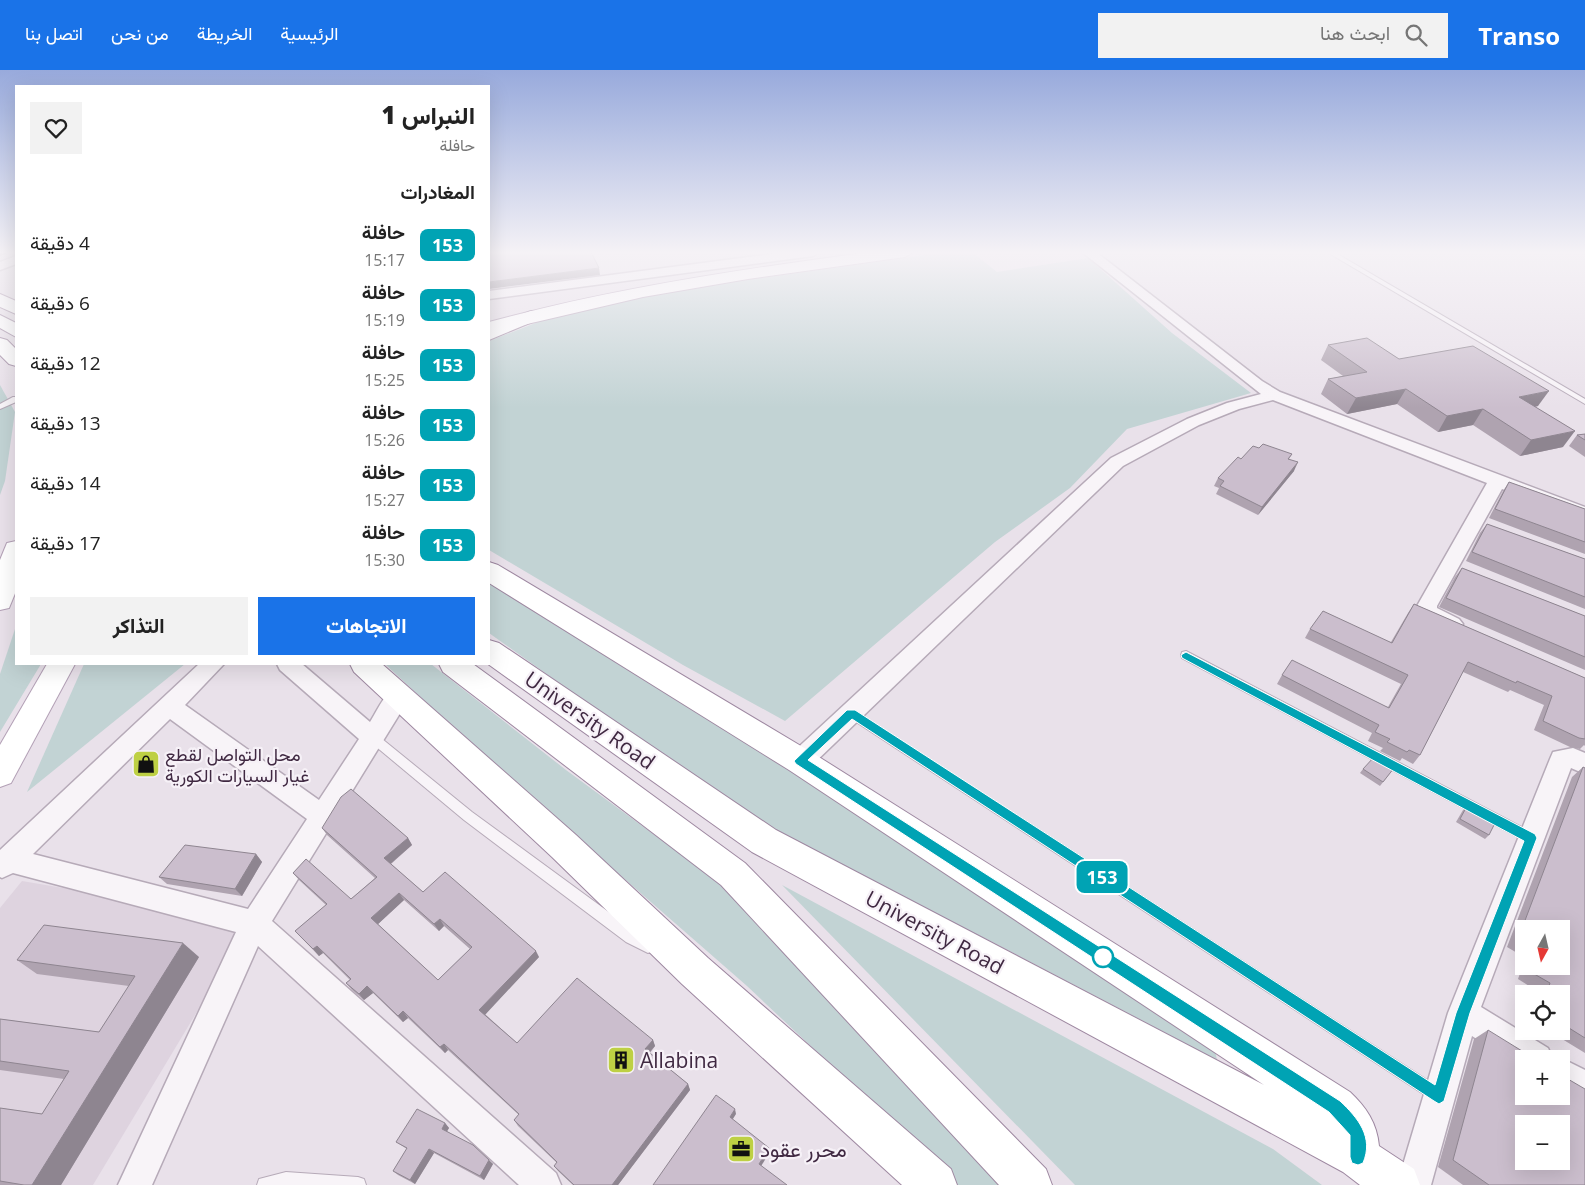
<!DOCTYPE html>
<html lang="ar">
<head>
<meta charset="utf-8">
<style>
  body { margin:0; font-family:"Open Sans",Vazirmatn,sans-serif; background:#f2f2f2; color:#222; direction:rtl; height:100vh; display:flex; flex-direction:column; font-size:19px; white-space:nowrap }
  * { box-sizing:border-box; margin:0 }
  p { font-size:16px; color:#767676 }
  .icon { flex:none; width:28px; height:28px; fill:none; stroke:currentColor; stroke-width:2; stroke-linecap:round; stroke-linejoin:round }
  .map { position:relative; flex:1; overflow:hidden; direction:ltr }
  .side { position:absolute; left:15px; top:15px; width:475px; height:580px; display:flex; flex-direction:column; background:#fff; border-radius:0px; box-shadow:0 5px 20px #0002; direction:rtl }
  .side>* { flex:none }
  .badge { padding:0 10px; border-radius:8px; font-size:18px; line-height:32px }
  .needle { width:32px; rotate:188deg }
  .fabs { position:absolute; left:1515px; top:850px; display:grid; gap:10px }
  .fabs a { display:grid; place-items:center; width:55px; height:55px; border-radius:0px; background:#fff; box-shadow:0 5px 20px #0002; font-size:25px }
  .map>.badge { position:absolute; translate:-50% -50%; box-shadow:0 0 0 2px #fff }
  h2 { padding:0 15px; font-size:19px; line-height:45px }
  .round { display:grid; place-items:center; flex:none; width:52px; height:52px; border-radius:0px; background:#f2f2f2 }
  .headline { display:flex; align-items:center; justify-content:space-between; height:85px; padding:0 15px }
  h1 { font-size:24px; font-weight:800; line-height:38px }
  .cta { display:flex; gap:10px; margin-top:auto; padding:10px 15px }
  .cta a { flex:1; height:58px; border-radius:0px; background:#1a73e8; color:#fff; font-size:20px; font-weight:800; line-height:58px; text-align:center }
  .cta a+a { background:#f2f2f2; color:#222 }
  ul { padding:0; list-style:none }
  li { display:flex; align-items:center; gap:15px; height:60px; padding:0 15px }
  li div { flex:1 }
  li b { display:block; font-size:19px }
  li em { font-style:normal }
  li .badge { min-width:55px; font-weight:700; text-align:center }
  header { display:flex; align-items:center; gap:30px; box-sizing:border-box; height:70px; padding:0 25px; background:#1a73e8; color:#fff }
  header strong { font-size:24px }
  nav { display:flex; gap:28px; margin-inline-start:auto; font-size:18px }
  .search { width:350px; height:45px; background:#f2f2f2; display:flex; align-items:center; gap:12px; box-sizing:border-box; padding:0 18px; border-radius:0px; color:#767676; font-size:19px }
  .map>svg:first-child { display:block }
  .built { fill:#ded3df }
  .green { fill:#c2d3d4 }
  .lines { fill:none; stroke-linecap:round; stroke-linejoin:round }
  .service-casing { stroke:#b6aab8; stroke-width:2 }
  .minor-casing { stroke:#b6aab8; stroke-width:3 }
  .primary-casing { stroke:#b3a0b6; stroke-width:2 }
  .trunk-casing { stroke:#9e88a1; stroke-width:2 }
  .service { fill:#f8f4f8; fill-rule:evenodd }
  .minor { fill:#f8f4f8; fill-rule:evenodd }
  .primary { fill:#fff; fill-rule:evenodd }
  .trunk { fill:#fff; fill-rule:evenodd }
  .wall { fill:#afa3b0; fill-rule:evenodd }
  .shaded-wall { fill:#8e8590 }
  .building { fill:#cbbecd; stroke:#8e8590; fill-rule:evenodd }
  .line { fill:#00a3b4; stroke:#fff }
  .stop-dot { fill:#fff; stroke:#00a3b4; stroke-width:2.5 }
  .labels { text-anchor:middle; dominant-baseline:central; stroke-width:4.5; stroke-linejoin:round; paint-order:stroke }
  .poi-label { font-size:18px; fill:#402942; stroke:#f6f1f7; text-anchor:start }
  .near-street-label { font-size:21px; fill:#402942; stroke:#f6f1f7 }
  .near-poi-label { font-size:21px; fill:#402942; stroke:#f6f1f7; text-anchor:start }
</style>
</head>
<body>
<header>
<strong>Transo</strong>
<div class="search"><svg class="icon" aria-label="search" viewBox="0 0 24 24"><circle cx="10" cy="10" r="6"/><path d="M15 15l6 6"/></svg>ابحث هنا</div>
<nav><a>الرئيسية</a><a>الخريطة</a><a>من نحن</a><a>اتصل بنا</a></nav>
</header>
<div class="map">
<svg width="1585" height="1115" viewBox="0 0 1585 1115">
  <rect width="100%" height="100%" fill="#e9e1ea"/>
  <path class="built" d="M22,811l230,39 -159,265h-93v-277z"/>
  <g class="green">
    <path d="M947,182h25l25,20 91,-14 84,75 79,60 -124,36 -57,59 -75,54 -210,179 -102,-56 -194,-115v-209l67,-26 124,-26z"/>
    <path d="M0,315l15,27 -10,69 -5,14z"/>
    <path d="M489,512l156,93 568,365 4,20 -217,-114 -242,-121 -269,-192z"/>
    <path d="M16,556v38h25l-41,68v-58z"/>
    <path d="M84,594h101l-158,128z"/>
    <path d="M385,594h46l135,106 90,66 56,36 301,313h-55l-211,-199 -260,-227z"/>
    <path d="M782,815l491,264 49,36h-247z"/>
  </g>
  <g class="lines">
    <g class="service-casing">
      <g id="service">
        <path d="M1327,182h7l251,147v5z"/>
        <path d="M13,327h3v5l-16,7v-5z"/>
        <path d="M1186,581l349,183 2,4 -2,4 -4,1 -4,-1 -345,-184 -1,-3 1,-3z"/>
        <path d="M851,639l590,380 3,5 -3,5 -5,3 -5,-3 -584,-383 -1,-3 1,-3z"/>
        <path d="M372,662l4,2 96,78 164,120 17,9 2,5 -2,5 -5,2 -22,-11 -162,-122 -96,-80 -2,-3 2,-3z"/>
        <path d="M286,1102l72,5 6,2 2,6h-109l2,-6z"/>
      </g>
    </g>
    <g class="minor-casing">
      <g id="minor">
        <path d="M786,182h33l-6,4 -324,43v-8z"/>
        <path d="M1082,182h14l166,129 18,11 305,115v12l-83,-30 -65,117v2l22,11 4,5 -4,5c-13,5 -27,-6 -39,-12l-3,-11 70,-123 -214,-83 -34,9 -40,16 -76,41 -314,302 -9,3 -9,-3 -3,-7 3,-7 320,-296 76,-39 40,-16 34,-9z"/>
        <path d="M16,186v8l-16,6v-8z"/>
        <path d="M199,594h25l-39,41 134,95 40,-61 -79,-69 -3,-6h25l68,58c10,-15 17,-39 37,-32l3,6 -3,6 -135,219 284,252 5,12h-42l-261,-239 -106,239h-34l118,-253 -223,-59 -11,5 -2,-1v-27zM170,649l137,100 -59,90 -215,-55z"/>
        <path d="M1573,678l12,5v21l-14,-6 -90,239 67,41 5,11h-29v10l-52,-33 -41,149h-34l51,-172 102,-254 3,-7z"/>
        <path d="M1561,988l24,12v34l-24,-12z"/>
      </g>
    </g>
    <g class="primary-casing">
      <g id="primary">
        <path d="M871,182h42l-8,5 -157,22 -105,18 -154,36v-11c125,-34 253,-53 382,-70z"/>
        <path d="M16,471v50l-7,17 -9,2v-50l7,-17z"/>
        <path d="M47,594h28l-64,119 -11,4v-42z"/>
      </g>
    </g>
    <g class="trunk-casing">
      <g id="trunk">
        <path d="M0,224l16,7v13l-16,-7z"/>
        <path d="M531,241l6,1 3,4 -3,4 -48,20v-13z"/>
        <path d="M0,245l16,8v14l-16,-9z"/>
        <path d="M0,268l7,2 9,9v17l-7,-2 -9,-9z"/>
        <path d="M489,492l9,3 313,187 539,340c16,15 27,31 29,54l35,23 6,16h-60l-17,-13 -591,-320 -264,-188 1,-24 10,3 277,187 488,255 -475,-315 -300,-187z"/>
        <path d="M350,594h32l194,171 132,123 243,211 6,16h-55l-220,-201 -130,-127 -198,-185z"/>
        <path d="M439,594h34l272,199 301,306 6,16h-53l-278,-300 -278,-213z"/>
      </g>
    </g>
    <use href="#service" class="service"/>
    <use href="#minor" class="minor"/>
    <use href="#primary" class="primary"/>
    <use href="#trunk" class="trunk"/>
  </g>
  <g class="wall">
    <path d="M1328,275l71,14 139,47 -3,1 28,40 -43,9 -47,-31 -35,7 -41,-28 -50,10 -26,-20 7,-15 15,-3 -22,-16z"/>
    <path d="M1585,364v23l-16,-11 8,-11z"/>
    <path d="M1259,378l33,6 -3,5 5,12 -36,44 -42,-21 3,-6 -5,-2 4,-8 23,-19z"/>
    <path d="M1509,412l76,27v45l-96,-36 14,-27z"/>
    <path d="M1487,454l98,35v50l-119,-48 14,-28z"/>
    <path d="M1462,498l123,48v54l-146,-63 16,-30z"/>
    <path d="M1414,534l171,74v68l-1,-1 -4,4 -10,-2 -36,-17 10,-25 -34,-15 -2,2 -45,-20 -43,83 -7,9 -11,-6 -2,3 -20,-10 3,-3 -15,-7 4,-8 -95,-49 5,-9 106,32 13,-23 -96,-46 5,-9 81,13 17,-29z"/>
    <path d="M1583,697l2,1v285l-36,-22h12v-37h-25l1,-3 -19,-12 6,-17v4h37l-37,-37v28l-17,-10 65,-170z"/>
    <path d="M1394,698l-14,18 -20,-13 3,-4z"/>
    <path d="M1467,736l22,29 -4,4 -29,-17 7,-12z"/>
    <path d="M322,758l86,10 4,7 -21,19 32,28 116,65 -54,57 32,29 136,-3 2,6 -5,7 38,31 2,6 -72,95h-45l-15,-14 -4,-5 3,-3 -39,-37 -4,-6 5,-5 -71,-65 -3,3 -37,-35 -5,4 -30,-29 -9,7 -12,-10 -6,-7 4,-3 -27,-27 -4,3 -24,-25 31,-26 -27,-25 -6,-7 58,26 24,-21 -48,-43zM404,830l35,31 5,-5 26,23 -32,31 -60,-56z"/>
    <path d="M256,784l6,8 -20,34 -75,-12 -8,-7z"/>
    <path d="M199,887l-138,228h-61v-77l42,6 22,-35 -64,-9v-51l99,13 30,-46 -92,-12 -20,-14z"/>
    <path d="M1488,960l97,155h-122l-25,-18 36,-128z"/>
    <path d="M445,1053l4,5 -2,3 46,33 -9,16 -50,-27 -19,31 -17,-9 -5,-4 14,-22 -11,-7z"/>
  </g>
  <g class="shaded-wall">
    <path d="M0,182h12l-12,4z"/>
    <path d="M599,198l1,7 -111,14v-7z"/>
    <path d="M1406,319l-9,15 -50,10 9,-16z"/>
    <path d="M1549,321l-11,15 -30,6 11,-15z"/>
    <path d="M1483,339l-10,16 -35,7 9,-16z"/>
    <path d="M1575,361l-12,16 -43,9 11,-16z"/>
    <path d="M1298,392l-4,9 -36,44 4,-8z"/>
    <path d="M408,768l4,7 -23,20 -5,-7z"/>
    <path d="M256,784l6,8 -20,34 -7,-7z"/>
    <path d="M399,823l5,7 -27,25 -6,-7z"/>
    <path d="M440,849l4,7 -5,5 -5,-7z"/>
    <path d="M183,873l16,14 -138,228h-29z"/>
    <path d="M317,876l6,7 -4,3 -6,-7z"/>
    <path d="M536,881l3,6 -55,59 -5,-6z"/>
    <path d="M367,916l6,7 -9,7 -5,-6z"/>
    <path d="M403,941l5,7 -5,4 -5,-6z"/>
    <path d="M653,970l2,6 -8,9 -2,-6z"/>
    <path d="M444,974l4,6 -3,3 -5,-6z"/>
    <path d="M688,1014l2,6 -72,95h-6z"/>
    <path d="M735,1039l1,5 -5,8 -1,-5z"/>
    <path d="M445,1053l4,5 -3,5 -4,-4z"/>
    <path d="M769,1078v5l-9,15 -1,-4z"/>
    <path d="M429,1079l5,4 -19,31 -5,-4z"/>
    <path d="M489,1090l4,4 -9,16 -4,-4z"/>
  </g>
  <g class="building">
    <path d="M489,182h102l8,16 -110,14z"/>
    <path d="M1367,268l32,21 74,-13 76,45 -30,6 56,34 -44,9 -48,-31 -36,7 -41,-27 -50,9 -28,-19 39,-7 -39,-27z"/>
    <path d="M1585,364v6l-8,-5z"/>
    <path d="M1263,374l29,10 -4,5 10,3 -36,45 -42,-21 4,-5 -6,-3 20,-21 3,2 12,-13 6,2z"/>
    <path d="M1509,412l76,27v33l-90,-33z"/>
    <path d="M1487,454l98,35v38l-113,-45z"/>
    <path d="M1462,498l123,48v41l-139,-59z"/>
    <path d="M1414,534l171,74v61l-6,-1 -36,-17 9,-25 -35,-15 -1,2 -48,-21 -48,93 -11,-5 -2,2 -20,-10 3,-3 -15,-7 4,-7 -97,-50 10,-15 97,48 19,-33 -98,-46 13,-18 69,32z"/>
    <path d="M1374,687l20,11 -11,14 -20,-13z"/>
    <path d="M1583,697l2,1v270l-24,-15v-29h-15l4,-11 -21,-12 2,-5h30v-37h-37v13l-6,-3z"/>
    <path d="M351,719l57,49 -24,20 39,34 22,-20 91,79 -57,59 38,33 60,-65 76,62 -8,9 43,35 -76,101h-38l-20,-19 3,-4 -43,-42 5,-6 -75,-70 -4,3 -37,-36 -5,5 -31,-30 -8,8 -13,-11 5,-4 -34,-33 -4,3 -18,-18 32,-27 -34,-31 13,-14 45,40 26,-22 -55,-49 19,-31zM399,823l35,31 6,-5 32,28 -34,33 -67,-62z"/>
    <path d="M1467,736l29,15 -7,14 -29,-16z"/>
    <path d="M185,775l71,9 -21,35 -76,-12z"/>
    <path d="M44,855l139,18 -151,242h-8l-24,-4v-73l42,6 27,-43 -69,-10v-42l99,13 36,-56 -118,-16z"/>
    <path d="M1488,960l47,29h-11v37h37v-21l24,14v96h-96l-36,-25zM1524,1054h37v37h-37z"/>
    <path d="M716,1025l19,14 -5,8 39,31 -10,16 28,21h-134z"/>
    <path d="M417,1039l28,14 -3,6 31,16 16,15 -9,16 -51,-27 -19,31 -17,-9 14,-23 -11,-6z"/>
  </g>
  <linearGradient id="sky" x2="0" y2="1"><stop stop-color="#98aadc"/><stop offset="0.54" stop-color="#f5f2f6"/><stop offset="1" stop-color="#f5f2f6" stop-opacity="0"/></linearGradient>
  <rect width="1585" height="338" fill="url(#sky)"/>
  <path class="line" d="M1186,582l349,182 2,4 -67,175 -26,88 -5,3 -5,-3 -582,-382 -44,41 532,341c18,17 34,36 23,62l-5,2 -6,-2 -2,-6v-22l-21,-23 -533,-348 -2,-3 53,-51h8l580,375 21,-72 68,-172 -342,-183 -1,-3z"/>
  <defs>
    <g id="shop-square" transform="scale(1.4375)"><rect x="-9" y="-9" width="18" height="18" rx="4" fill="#bed044" stroke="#f6f1f7"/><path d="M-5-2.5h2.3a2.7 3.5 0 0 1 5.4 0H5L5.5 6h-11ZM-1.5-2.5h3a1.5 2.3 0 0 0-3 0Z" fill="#111"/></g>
    <g id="building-square" transform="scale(1.4375)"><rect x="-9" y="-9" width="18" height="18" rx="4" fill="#bed044" stroke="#f6f1f7"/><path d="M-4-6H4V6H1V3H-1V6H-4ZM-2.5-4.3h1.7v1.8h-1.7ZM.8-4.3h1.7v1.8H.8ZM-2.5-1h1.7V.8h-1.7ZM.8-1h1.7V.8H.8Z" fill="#111"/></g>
    <g id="office-square" transform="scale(1.4375)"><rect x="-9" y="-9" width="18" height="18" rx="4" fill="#bed044" stroke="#f6f1f7"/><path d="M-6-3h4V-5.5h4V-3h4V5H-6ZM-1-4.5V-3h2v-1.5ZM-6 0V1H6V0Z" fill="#111"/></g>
  </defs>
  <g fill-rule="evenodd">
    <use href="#shop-square" x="146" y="694"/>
    <use href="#building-square" x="621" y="990"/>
    <use href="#office-square" x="741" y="1079"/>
  </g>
  <circle class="stop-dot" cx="1103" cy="887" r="10"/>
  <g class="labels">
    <g class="poi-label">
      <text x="165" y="684">محل التواصل لقطع<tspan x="165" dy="21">غيار السيارات الكورية</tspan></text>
    </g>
    <g class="near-street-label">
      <text transform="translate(590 650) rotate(35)">University Road</text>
      <text transform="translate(935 862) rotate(28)">University Road</text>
    </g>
    <g class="near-poi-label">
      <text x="640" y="990">Allabina</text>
      <text x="760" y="1079">محرر عقود</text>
    </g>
  </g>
</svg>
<div class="fabs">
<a><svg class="needle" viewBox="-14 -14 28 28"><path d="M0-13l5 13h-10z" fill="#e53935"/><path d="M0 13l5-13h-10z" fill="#767676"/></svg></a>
<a><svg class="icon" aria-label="locate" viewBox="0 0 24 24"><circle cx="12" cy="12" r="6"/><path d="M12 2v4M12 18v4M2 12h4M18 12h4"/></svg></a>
<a>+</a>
<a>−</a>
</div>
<b class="badge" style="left:1102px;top:807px;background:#00a3b4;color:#fff">153</b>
<section class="side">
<div class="headline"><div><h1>النبراس 1</h1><p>حافلة</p></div><a class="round"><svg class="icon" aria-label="heart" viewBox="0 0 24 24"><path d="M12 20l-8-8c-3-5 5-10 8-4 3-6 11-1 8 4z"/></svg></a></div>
<h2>المغادرات</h2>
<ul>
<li><span class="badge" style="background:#00a3b4;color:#fff">153</span><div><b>حافلة</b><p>15:17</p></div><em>4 دقيقة</em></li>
<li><span class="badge" style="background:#00a3b4;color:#fff">153</span><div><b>حافلة</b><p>15:19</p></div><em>6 دقيقة</em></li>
<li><span class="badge" style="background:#00a3b4;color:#fff">153</span><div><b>حافلة</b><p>15:25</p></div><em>12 دقيقة</em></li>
<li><span class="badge" style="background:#00a3b4;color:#fff">153</span><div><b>حافلة</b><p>15:26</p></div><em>13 دقيقة</em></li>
<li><span class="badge" style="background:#00a3b4;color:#fff">153</span><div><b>حافلة</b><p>15:27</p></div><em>14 دقيقة</em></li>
<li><span class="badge" style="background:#00a3b4;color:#fff">153</span><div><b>حافلة</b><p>15:30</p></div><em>17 دقيقة</em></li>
</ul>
<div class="cta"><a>الاتجاهات</a><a>التذاكر</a></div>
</section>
</div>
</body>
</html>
